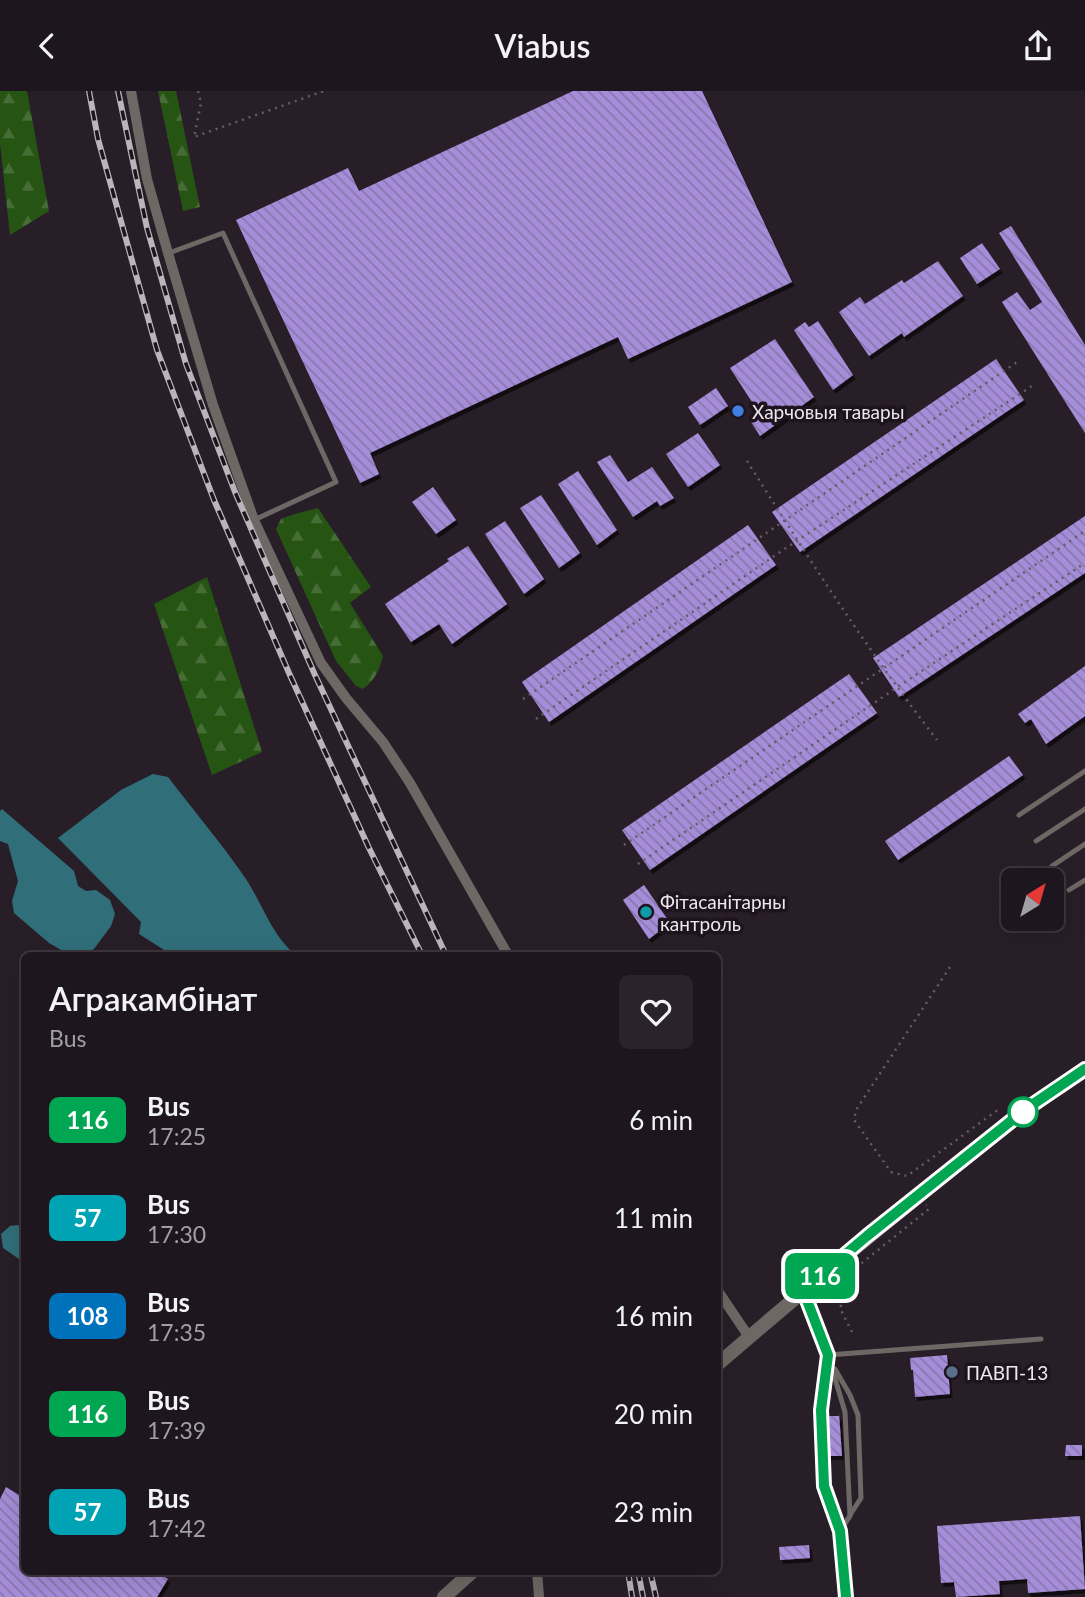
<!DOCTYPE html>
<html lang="en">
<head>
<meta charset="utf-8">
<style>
  body { margin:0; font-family:Lato,sans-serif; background:#2b232b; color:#f1f3f6; height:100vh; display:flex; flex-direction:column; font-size:26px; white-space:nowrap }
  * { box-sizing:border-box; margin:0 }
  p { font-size:23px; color:#a19fa4 }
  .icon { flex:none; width:38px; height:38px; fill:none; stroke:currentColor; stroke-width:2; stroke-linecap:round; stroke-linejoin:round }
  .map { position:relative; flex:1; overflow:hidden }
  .drawer { position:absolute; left:21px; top:861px; width:700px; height:623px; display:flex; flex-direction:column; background:#1e161e; border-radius:10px; box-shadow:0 7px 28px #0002,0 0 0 2px #3c353c }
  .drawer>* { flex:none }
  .badge { padding:0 14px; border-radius:10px; font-size:24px; line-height:46px }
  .needle { width:46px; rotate:37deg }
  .buttons { position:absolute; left:1001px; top:777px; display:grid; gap:14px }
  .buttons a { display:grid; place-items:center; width:63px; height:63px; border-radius:10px; background:#1e161e; box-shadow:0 7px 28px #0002,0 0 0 2px #3c353c; font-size:35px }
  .map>.badge { position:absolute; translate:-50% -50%; box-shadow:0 0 0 4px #fff }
  .round { display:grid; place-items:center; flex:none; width:74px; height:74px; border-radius:10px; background:#2b232b }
  .headline { display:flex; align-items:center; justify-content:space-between; height:119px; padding:0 28px }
  h1 { font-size:33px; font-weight:600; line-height:52px }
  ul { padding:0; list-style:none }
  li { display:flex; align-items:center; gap:21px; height:98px; padding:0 28px }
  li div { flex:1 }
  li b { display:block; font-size:26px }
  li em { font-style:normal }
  li .badge { min-width:77px; font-weight:700; text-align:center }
  header { display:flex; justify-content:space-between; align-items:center; height:91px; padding:0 28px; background:#1e161e; font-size:32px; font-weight:600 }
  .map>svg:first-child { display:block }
  .forest { fill:url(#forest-firs) }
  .water { fill:#306f7a }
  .building { fill:url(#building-back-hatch); filter:url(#shadow) }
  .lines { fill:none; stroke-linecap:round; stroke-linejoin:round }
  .path { stroke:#655c65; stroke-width:2.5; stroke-dasharray:2 5; stroke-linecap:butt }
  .service { stroke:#6e6764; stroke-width:5 }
  .minor { stroke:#6e6764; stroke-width:10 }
  .tertiary { stroke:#6e6764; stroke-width:14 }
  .rail-casing { stroke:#bbb4bb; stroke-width:6 }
  .rail { stroke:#1e141e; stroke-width:3.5; stroke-dasharray:10; stroke-linecap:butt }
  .line-casing { stroke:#fff; stroke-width:16 }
  .line { stroke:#00a651; stroke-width:10 }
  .shop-dot { fill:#3f7fe0; stroke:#1e141e; stroke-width:2.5 }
  .culture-dot { fill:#0f9aa8; stroke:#1e141e; stroke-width:2.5 }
  .stop-dot { fill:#fff; stroke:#00a651; stroke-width:3.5 }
  .service-dot { fill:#5c6f8a; stroke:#1e141e; stroke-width:2.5 }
  .labels { text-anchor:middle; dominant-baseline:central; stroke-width:7; stroke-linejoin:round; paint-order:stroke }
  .poi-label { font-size:19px; fill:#eee7ee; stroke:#1e141e; text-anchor:start }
</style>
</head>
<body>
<header><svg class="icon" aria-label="back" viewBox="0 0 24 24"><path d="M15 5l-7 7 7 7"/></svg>Viabus<svg class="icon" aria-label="share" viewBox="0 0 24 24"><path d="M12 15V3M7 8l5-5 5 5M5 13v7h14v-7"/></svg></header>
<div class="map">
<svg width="1085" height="1506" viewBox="0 0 1085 1506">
  <defs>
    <pattern id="forest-firs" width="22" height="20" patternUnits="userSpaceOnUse" patternTransform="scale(1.75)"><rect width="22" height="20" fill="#265513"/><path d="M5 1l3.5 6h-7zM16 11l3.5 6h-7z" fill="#466d36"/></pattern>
    <pattern id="building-back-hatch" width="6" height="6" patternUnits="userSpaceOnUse" patternTransform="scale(1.75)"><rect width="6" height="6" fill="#a58dd9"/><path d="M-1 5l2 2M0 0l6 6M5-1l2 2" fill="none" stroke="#8977ad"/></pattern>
    <filter id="shadow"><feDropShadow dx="2.5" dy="4" stdDeviation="0" flood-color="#0009"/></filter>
  </defs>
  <rect width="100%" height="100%" fill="#281e28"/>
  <g class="forest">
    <path d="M0,0h27l22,120 -39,24 -10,-92z"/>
    <path d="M158,0h18l24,116 -17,4z"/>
    <path d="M318,417l53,79 -21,16 33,53c-4,15 -8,24 -20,33l-7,-3 -20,-25 -60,-132 5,-10 14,-5z"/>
    <path d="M207,486l55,175 -50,23 -58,-171z"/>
  </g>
  <g class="water">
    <path d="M153,683l15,3c26,34 54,67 78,102 17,26 26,57 50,76h-124l-33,-21 2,-12 -83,-84 63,-48z"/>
    <path d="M2,718l72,62 4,15 8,5 10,-1 14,10 5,14 -4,12 -17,23 -14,6h-10l-21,-12 -35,-30 -2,-12 6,-20 -10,-37 -8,-3v-30z"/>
    <path d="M18,1134l6,5v30l-2,1 -19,-13 -2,-14 9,-8z"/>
  </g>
  <g class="building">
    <path d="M573,0h129l90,191 -164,77 -10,-22 -248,116 9,21 -19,9 -124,-263 112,-52 11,23z"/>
    <path d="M1011,135l74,119v88l-83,-131 15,-10 13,18 12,-8 -43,-69z"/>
    <path d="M982,152l18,26 -23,15 -17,-26z"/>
    <path d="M938,170l25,35 -59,41 -2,-4 -33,23 -30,-44 21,-15 5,7 37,-24 2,3z"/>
    <path d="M818,230l35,54 -20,15 -39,-60 11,-8 4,5z"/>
    <path d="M775,248l39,58 -54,39 -9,-14 10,-6 -31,-48z"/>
    <path d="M996,268l28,41 -224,152 -28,-40z"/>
    <path d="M716,297l12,18 -28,19 -12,-18z"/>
    <path d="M698,342l22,32 -32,22 -22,-33z"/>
    <path d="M610,364l18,27 24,-15 22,31 -14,8 -3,-5 -24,16 -36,-55z"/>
    <path d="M578,380l39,59 -20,15 -39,-61z"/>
    <path d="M433,396l23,33 -20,14 -24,-32z"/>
    <path d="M541,404l39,58 -21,15 -39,-60z"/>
    <path d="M1085,425v57l-186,124 -26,-39z"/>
    <path d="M505,430l39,58 -20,15 -39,-60z"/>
    <path d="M748,434l28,40 -227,157 -27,-40z"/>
    <path d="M468,455l39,58 -55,40 -13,-20 -28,18 -26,-38 64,-43 -2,-2z"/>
    <path d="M1085,575v50l-39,28 -15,-25 -6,4 -7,-9z"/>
    <path d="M849,583l28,39 -227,157 -28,-40z"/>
    <path d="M1009,665l14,19 -125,85 -13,-19z"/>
    <path d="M644,794l26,38 -21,16 -26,-39z"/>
    <path d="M947,1264l3,39 -35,3 -2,-27h-2l-1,-12z"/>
    <path d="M839,1322l3,43h-13l-1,3 -2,-43h13z"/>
    <path d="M1066,1354h16v11h-17z"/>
    <path d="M6,1396l18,11v73h131l13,8 -11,18h-157v-98z"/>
    <path d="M1080,1425l5,73 -57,4 -1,-14 -28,2 1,13 -44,3 -2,-15 -13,1 -4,-57z"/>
    <path d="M809,1454l1,13 -30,2 -1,-13z"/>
  </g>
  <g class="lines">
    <g class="path">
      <path d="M198,0l3,12 -7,34 130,-46"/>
      <path d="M747,370c60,95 121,190 190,279"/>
      <path d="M523,608l497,-339"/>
      <path d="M536,628l250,-171 249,-164"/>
      <path d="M624,754l461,-314"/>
      <path d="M638,773l258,-176 189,-125"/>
      <path d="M950,876l-94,143 -2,10 37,52 16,4 92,-67"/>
      <path d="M852,1241l-12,-24 17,-41 72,-58 -3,-4"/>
    </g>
    <g class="service">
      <path d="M169,162l54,-20 113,249 -82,38"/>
      <path d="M1019,724l66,-44"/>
      <path d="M1036,750l49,-32"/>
      <path d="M1052,775l33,-22"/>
      <path d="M1069,799l16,-10"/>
      <path d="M804,1201l24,63 17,57 5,104 -10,15 6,66"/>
      <path d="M835,1278l15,26 8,20 3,83 -11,17"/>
      <path d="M840,1440l-16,-45 -3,-76 7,-55 213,-16"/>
    </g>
    <g class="minor">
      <path d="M131,0l16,88 21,74 45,152 41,115 67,143 25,35 37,44 27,41 98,172"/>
      <path d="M718,1200l31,46"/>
      <path d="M537,1480l2,26"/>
    </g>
    <g class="tertiary">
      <path d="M718,1273c66,-57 133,-113 201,-168 54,-45 108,-88 166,-127"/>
      <path d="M444,1506l29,-26"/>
    </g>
    <g class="rail-casing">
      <g id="rail">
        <path d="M89,0l9,48 59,211 57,150 75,173 80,175 53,107"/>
        <path d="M118,0l29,137 39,136 49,128 80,183 131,280"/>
        <path d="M628,1480l4,26"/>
        <path d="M638,1480l5,26"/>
        <path d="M650,1480l6,26"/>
      </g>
    </g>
    <use href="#rail" class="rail"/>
  </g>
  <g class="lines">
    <g class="line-casing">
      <path id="line" d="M846,1506l-6,-66 -16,-45 -3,-76 7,-55 -25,-65 64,-54 159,-127 59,-40"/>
    </g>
    <use href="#line" class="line"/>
  </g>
  <circle class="shop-dot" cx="738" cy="320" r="7"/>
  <circle class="culture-dot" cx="646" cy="821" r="7"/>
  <circle class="stop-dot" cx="1023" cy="1021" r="14"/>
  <circle class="service-dot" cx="952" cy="1281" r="7"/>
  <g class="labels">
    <g class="poi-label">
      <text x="752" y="320">Харчовыя тавары</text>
      <text x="660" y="810">Фітасанітарны<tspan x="660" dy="22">кантроль</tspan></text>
      <text x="966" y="1281">ПАВП-13</text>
    </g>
  </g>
</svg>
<div class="buttons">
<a><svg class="needle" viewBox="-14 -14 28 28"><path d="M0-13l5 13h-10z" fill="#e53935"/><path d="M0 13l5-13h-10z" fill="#a19fa4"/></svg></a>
</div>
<b class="badge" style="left:820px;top:1185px;background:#00a651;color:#fff">116</b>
<section class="drawer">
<div class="headline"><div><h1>Агракамбінат</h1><p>Bus</p></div><a class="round"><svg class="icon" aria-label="heart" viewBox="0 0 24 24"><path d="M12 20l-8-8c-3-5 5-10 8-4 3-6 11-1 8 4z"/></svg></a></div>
<ul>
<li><span class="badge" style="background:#00a651;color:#fff">116</span><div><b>Bus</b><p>17:25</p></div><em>6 min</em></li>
<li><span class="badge" style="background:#00a3b4;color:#fff">57</span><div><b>Bus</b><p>17:30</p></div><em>11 min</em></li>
<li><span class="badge" style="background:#0072bc;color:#fff">108</span><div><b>Bus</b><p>17:35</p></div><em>16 min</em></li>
<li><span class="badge" style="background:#00a651;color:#fff">116</span><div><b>Bus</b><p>17:39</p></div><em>20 min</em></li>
<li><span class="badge" style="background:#00a3b4;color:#fff">57</span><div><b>Bus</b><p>17:42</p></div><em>23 min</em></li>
</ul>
</section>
</div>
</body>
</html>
